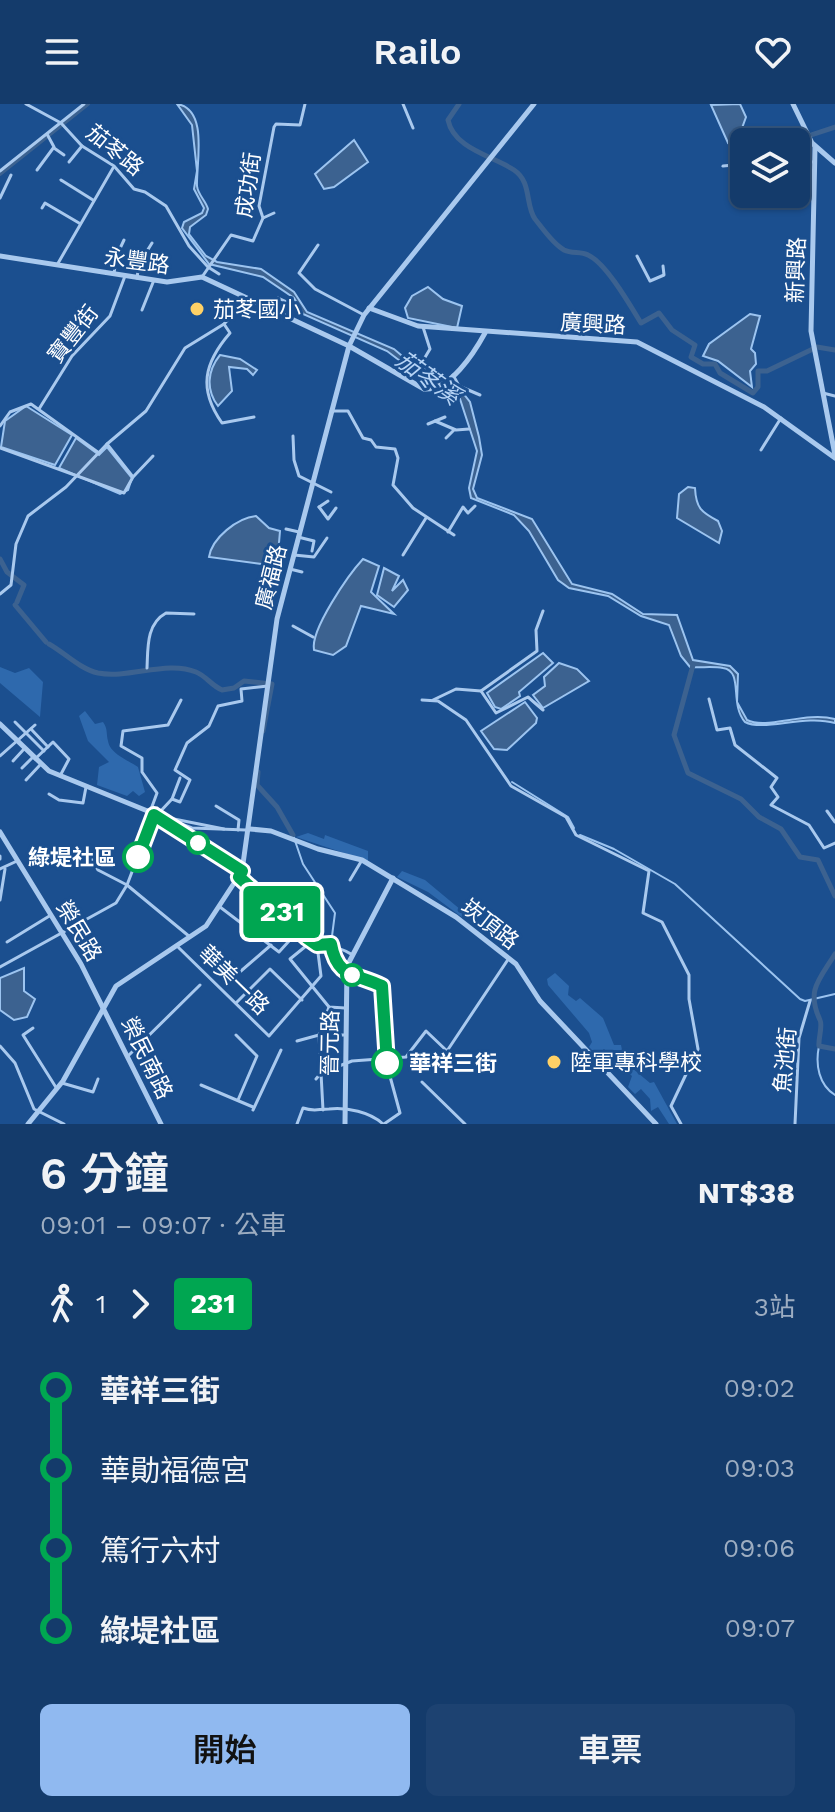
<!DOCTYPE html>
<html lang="zh-TW">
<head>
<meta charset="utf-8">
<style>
  body { margin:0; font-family:"Work Sans","Noto Sans TC",sans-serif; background:#1d4271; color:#f1f3f6; height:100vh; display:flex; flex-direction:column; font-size:30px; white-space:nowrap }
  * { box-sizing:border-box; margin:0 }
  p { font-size:26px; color:#9dadc1 }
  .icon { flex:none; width:44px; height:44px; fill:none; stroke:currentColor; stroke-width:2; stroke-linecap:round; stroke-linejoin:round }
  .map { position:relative; height:1020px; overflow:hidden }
  .details { display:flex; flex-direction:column; background:#143b6b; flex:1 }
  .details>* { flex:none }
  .badge { padding:0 16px; border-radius:6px; font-size:28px; line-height:52px }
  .controls { position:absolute; left:730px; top:24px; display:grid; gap:16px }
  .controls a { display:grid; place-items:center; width:80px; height:80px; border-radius:12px; background:#143b6b; box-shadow:0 2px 6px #0004,0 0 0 2px #33557e; font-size:40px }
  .map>.badge { position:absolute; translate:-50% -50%; box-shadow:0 0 0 4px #fff }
  .legs { display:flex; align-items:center; gap:12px; height:88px; padding:0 40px; font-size:26px }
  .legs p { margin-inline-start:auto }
  .overview { display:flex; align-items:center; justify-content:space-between; height:136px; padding:0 40px }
  h1 { font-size:44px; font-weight:600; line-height:60px }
  .action { display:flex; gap:16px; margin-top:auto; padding:16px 40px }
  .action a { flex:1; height:92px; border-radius:12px; background:#90b9f0; color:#111; font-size:32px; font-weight:600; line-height:92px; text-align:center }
  .action a+a { background:#1d4271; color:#f1f3f6 }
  ul { padding:0 40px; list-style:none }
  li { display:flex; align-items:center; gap:28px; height:80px; font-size:30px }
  li i { display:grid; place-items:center; width:12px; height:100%; margin:0 10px; background:currentColor }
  li i::after { content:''; width:20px; height:20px; margin:-10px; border:6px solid; border-radius:50%; background:#143b6b }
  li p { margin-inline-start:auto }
  li:first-child i { background:linear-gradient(#0000 50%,currentColor 0) }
  li:last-child i { background:linear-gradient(currentColor 50%,#0000 0) }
  header { display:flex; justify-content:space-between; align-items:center; height:104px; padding:0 40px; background:#143b6b; font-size:36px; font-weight:600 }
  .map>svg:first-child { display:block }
  .green { fill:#2e69ad }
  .water { fill:#3c6290; stroke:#9cc4f0; stroke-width:2 }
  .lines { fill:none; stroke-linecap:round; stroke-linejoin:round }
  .stream { stroke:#9cc4f0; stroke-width:2 }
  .canal { stroke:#3c6290; stroke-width:4 }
  .river { stroke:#3c6290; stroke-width:5 }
  .minor { stroke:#a9c9ee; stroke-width:3 }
  .tertiary { stroke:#a9c9ee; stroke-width:5 }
  .line-1-casing { stroke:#fff; stroke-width:18 }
  .line-1 { stroke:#00a651; stroke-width:12 }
  .poi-dot { fill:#ffd166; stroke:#1b4f8f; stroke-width:3 }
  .stop-1-dot { fill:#fff; stroke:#00a651; stroke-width:4 }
  .labels { text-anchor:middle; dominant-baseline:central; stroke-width:6; stroke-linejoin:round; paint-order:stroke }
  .street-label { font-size:22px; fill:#fff; stroke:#1b4f8f }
  .poi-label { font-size:22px; fill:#fff; stroke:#1b4f8f; text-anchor:start }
  .stop-label { font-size:22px; font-weight:bold; fill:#fff; stroke:#1b4f8f; text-anchor:end }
  .water-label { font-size:24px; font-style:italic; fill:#b5d3f5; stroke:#1b4f8f }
</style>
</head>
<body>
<header><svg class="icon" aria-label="menu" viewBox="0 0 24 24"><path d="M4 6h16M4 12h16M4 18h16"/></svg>Railo<svg class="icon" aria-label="heart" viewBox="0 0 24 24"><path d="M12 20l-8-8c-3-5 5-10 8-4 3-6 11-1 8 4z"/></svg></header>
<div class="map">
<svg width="835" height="1020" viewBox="0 0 835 1020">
  <rect width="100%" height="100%" fill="#1b4f8f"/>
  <g class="green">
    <path d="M0,563l15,6 14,-5 14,14 -3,35 -40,-34z"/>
    <path d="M85,607l10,13 8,-2c5,7 3,11 5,19 2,13 20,19 30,26l7,25 -6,4 -6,-5 -6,5 -30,-11 2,-18 10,-5 -21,-21 -9,-25z"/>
    <path d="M308,729l16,6 1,-4 43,16v10l-72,-24z"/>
    <path d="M402,767l23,9 36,30 11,3 -2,6 -7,-1 -35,-26 -31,-15z"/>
    <path d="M555,869l14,13 -1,9 8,6 4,-3 23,20 11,27h7l3,15 7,1 1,7 18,15 4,-1 23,42h-8l-11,-17 -7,4 -1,-12 -9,-10 -6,5 -7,-7 4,-11 -28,-27 -7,6 -8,-8 3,-5 -3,-9 -41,-48 -1,-6z"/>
  </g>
  <g class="water">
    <path d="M177,0c32,5 19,60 20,82 1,9 9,15 11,23l-2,6 -16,12 -1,7 17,22 11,6 44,7 33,23 13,20 87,37 33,28 32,11 11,14 9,35 3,18 -9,34 4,9 55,21 40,65 40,10 31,20 34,1 16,45 37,6 8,8 -1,28 10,18c20,10 58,-9 88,-1v4c-31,-9 -71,9 -90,-1 -16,-18 -1,-51 -22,-54 -11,-2 -22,0 -33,-1l-9,-11 -12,-31 -28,-9 -33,-20 -39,-8 -11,-8 -29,-49 -15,-16 -43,-17 -2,-10 8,-37 -17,-52 -27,-13 -46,-35 -84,-37 -9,-16 -31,-21 -54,-13 -27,-36 2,-6 18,-9 2,-5 -10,-19 3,-18 -5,-46z"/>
    <path d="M740,0l6,13 -8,22 -10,4 -17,-38z"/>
    <path d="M354,36l14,22 -34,25 -10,2 -9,-15z"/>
    <path d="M428,183l15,12 19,7 -5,22 -49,-10 -3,-10 7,-12z"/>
    <path d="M750,210l10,2 -9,33 4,4 1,11 -6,7 2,16 -34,-26 -15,-5 6,-12z"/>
    <path d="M220,251l20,4 17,11 -4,5 -6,-6 -18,-2 3,24 -14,15c-12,-16 -11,-35 2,-51z"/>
    <path d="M26,302l46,29 -17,30 -54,-18 4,-26z"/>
    <path d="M76,334l23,17 8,-8 25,31 -4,12 -8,4 -61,-26z"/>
    <path d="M688,383l7,1c1,20 6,24 23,33l4,10 -3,12 -42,-25 2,-24z"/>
    <path d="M256,412l13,12 11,3 -3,35 -68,-9c3,-19 28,-39 47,-41z"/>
    <path d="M363,455l16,7 -8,26 23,22 -33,-8 -15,40 -13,9 -19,-5c-4,-20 35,-76 49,-91z"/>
    <path d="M384,464l15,8 -7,15 11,-11 5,10 -14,17 -17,-12z"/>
    <path d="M543,549l10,10 -34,29 1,4 -19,13 -6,-2 -8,-14z"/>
    <path d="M559,559l18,6 12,12 -46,27 -10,-13 12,-9 -1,-9z"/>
    <path d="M525,598l12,16 -1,5 -29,27 -13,-1 -13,-18z"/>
    <path d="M24,864v23l11,8 -8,18 -13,3 -14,-10v-32z"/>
  </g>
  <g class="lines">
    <g class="stream">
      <path d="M512,678l56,35 6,11"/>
      <path d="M293,731l10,29 32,49 -3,23 11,30"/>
      <path d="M580,731l34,14 61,35 125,115 5,2 30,-7"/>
      <path d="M348,865l32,13"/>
      <path d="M819,942c-4,19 0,39 16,49"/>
    </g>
    <path class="canal" d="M0,70l88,-70"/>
    <g class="river">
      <path d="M459,0l-11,16c6,29 45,36 66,50 18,12 11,35 21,49 8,10 18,25 29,31 8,4 17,1 24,5 18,8 42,50 53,68l18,-10 13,17 23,15 -4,12 12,7h12l5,9 33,20 5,-6v-16h9l50,-24 18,3"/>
      <path d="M737,31l5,4 27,-5 36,3 30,-10"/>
      <path d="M0,455l7,13 17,13 -7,17"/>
      <path d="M15,501l31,37"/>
      <path d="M49,540c16,9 31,25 49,29 31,6 69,-13 98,-1 10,4 16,14 26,18l12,-2 10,-7 28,3 -9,47"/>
      <path d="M693,561l-19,70 14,38 53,26 18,18 22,12 19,28 18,3 17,36"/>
      <path d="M258,668l-1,13 20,22 16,28"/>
      <path d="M835,850c-16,26 -29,36 -15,66 3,6 -2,19 -1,26l16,3"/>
    </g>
    <g class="minor">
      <path d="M26,0l35,19 21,23 32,20 20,23 11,3 21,14 23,40 19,21 11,7"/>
      <path d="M403,0l10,24"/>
      <path d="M54,44l10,7"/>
      <path d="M69,58l13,-16"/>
      <path d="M796,58h19"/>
      <path d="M723,62l21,-2"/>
      <path d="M37,66l17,-23 -7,-13"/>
      <path d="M0,67l84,-67"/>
      <path d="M61,76l32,20"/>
      <path d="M0,94l11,-23"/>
      <path d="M42,104l3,-5 34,20"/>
      <path d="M263,114l11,-5"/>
      <path d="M318,141l-19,28 16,16 49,26"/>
      <path d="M637,152l13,25 14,-6 -1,-9"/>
      <path d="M57,161l56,-97"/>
      <path d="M114,170l2,-17 8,-17"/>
      <path d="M202,173l29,-42 22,6 10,-23 -4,-12 15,-79 2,-3 24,1 5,-21"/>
      <path d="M137,174l2,-14 13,-21"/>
      <path d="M142,206l12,-30"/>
      <path d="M272,206l6,-12 20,9"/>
      <path d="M224,220l6,9c-26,30 -32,56 -8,90l32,-6"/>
      <path d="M423,223l7,22 -9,15 15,15 10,1"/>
      <path d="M453,271l6,11 21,9"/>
      <path d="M823,289l12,3"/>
      <path d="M39,305l33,-53 38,-40 15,-40"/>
      <path d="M331,307h17l15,27 8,2 5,7 19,2 3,9 -5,27 20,23 41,27"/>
      <path d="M435,317l21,9 13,-1"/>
      <path d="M428,320l17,-7"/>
      <path d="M0,322l10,-14 21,-8 68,49"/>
      <path d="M293,332l1,24 5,16 32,16"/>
      <path d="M446,334l8,-8"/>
      <path d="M0,344l124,45 9,-16 -26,-33"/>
      <path d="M761,346l20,-32"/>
      <path d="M134,372l19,-20"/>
      <path d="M319,403l9,12 8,-11"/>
      <path d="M319,403l9,-6"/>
      <path d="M286,425l13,3"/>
      <path d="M448,428l15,-25 5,6 7,-7"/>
      <path d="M298,433l16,4 -2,10"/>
      <path d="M294,451l20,2 13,-19"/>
      <path d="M403,451l23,-37"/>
      <path d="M290,465l12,3"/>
      <path d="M0,490l11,-9 5,-41 12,-28 38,-29 41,-43 39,-33 39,-63 39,-24 23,-25"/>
      <path d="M293,522l20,11"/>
      <path d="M147,564c1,-20 -1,-44 19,-55l28,1"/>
      <path d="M481,587l15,22 32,-16 15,13"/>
      <path d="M709,595l8,31 13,-2 5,17 42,33 -6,9 7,10 -7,8 38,20 15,23 11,-5"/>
      <path d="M422,596l16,1 28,19 45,66 55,31 10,18 73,36 -6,42 19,9 27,53v24l9,50 -27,57 10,18"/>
      <path d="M433,596l23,-11 25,2 56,-40 -1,-21 7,-19"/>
      <path d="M15,618l29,29"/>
      <path d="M31,625l17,18"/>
      <path d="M0,652l35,-31"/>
      <path d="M35,655l18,-17 16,17 -9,17"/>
      <path d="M13,657l11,-12"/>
      <path d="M22,664l11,-11"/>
      <path d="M26,676l14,-15"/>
      <path d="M49,690l10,6 24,3 3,-16"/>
      <path d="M172,695l8,-21"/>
      <path d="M216,702l23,14 -1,10"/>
      <path d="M827,707l8,11"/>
      <path d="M150,708l7,-19 -15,-21v-14l-21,-12 2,-15 45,-6 13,-25"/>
      <path d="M157,711l15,-16 8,3 10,-22 -15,-10 12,-27 22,-17 9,-20 24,-5 -1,-12 27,-3"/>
      <path d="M160,712l32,12 54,2"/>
      <path d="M169,714l55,11"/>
      <path d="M87,747l11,19 29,15 63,52"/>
      <path d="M0,752v3"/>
      <path d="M0,765l17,-8"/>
      <path d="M239,773c27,18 46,45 71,63 12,8 24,3 41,14"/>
      <path d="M350,776l12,-20"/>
      <path d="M0,796l5,-31"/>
      <path d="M220,803l59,45 20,-22"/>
      <path d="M307,834l-1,8 -16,13 39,48 16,1"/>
      <path d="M7,838l44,-27"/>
      <path d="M331,840l5,20 18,12 28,10 3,72 15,55 -16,11"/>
      <path d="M178,843l91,89 52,-60 -4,-31"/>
      <path d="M0,863l116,-64 11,-18 26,-68"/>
      <path d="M227,879l44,-38"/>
      <path d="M236,899l34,-34 32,31"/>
      <path d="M33,924l-10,7 34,54"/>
      <path d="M236,931l21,21 -19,44"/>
      <path d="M297,937l22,-6h25"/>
      <path d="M0,942l15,17 19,46 30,15"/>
      <path d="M129,951l71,-70"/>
      <path d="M316,975l5,-6 -2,-38 10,-28"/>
      <path d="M422,978l43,42"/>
      <path d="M62,979l31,9 5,-13"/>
      <path d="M201,981l52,22"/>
      <path d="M253,1006l28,-60"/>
      <path d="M323,1006l-2,-37 31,-12 54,-4 20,-26 21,20 62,-93"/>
      <path d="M297,1020l6,-16c11,4 15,1 26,1 18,-2 41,3 54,15"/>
      <path d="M795,1020l4,-86 11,-37"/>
    </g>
    <g class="tertiary">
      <path d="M793,0l19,39 23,20"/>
      <path d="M815,43l-4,184 24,124"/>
      <path d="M0,152l167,26 35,-5 147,69 75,43c26,2 50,-36 61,-56"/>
      <path d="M369,204l49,18 219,16 127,65 71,51"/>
      <path d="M0,620l49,47 101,41 92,59"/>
      <path d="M250,725l21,2 47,18 44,11 94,57 60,47 24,37 116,123"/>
      <path d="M0,728l81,132 80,160"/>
      <path d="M28,1020l35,-43 53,-95 90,-60 36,-55 35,-252 72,-273 15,-31 170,-211"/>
      <path d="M345,1020l2,-158 46,-88"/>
    </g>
  </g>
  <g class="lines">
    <g class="line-1-casing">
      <path id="line-1" d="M138,753l16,-42 88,56 -3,6 68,61 10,7 14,-1c6,34 24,29 51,42l5,77"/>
    </g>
    <use href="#line-1" class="line-1"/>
  </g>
  <g class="poi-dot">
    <circle cx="197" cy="205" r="8"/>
    <circle cx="554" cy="958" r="8"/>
  </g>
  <g class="stop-1-dot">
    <circle cx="198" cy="739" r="10"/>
    <circle cx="138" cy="753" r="14"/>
    <circle cx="352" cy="871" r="10"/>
    <circle cx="387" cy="959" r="14"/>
  </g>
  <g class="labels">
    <g class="street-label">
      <text transform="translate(115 46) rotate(39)">茄苳路</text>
      <text transform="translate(248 81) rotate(-82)">成功街</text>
      <text transform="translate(137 157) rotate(8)">永豐路</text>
      <text transform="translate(796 166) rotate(-88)">新興路</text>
      <text transform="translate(593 220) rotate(3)">廣興路</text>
      <text transform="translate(73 230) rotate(-52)">寶豐街</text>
      <text transform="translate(271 473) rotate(-76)">廣福路</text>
      <text transform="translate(490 820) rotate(38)">崁頂路</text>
      <text transform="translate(79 827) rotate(59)">榮民路</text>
      <text transform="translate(234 876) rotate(44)">華美一路</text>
      <text transform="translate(330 939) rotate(-89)">晉元路</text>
      <text transform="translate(147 954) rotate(64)">榮民南路</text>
      <text transform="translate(785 956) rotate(-85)">魚池街</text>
    </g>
    <g class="poi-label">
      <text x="213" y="205">茄苳國小</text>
      <text x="570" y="958">陸軍專科學校</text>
    </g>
    <g class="stop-label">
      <text x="116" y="753">綠堤社區</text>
      <text x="409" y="959" text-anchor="start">華祥三街</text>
    </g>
    <g class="water-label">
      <text transform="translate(428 274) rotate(36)">茄苳溪</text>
    </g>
  </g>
</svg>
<div class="controls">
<a><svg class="icon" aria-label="layers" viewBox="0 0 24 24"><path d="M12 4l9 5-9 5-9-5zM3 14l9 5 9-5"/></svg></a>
</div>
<b class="badge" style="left:282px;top:808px;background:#00a651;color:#fff">231</b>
</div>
<section class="details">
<div class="overview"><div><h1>6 分鐘</h1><p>09:01 – 09:07 · 公車</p></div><b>NT$38</b></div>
<div class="legs"><svg class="icon" aria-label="walk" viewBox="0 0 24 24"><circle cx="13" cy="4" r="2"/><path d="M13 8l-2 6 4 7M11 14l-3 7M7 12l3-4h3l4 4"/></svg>1<svg class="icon" aria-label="forward" viewBox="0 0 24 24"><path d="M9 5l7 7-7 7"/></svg><b class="badge" style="background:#00a651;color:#fff">231</b><p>3站</p></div>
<ul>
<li><i style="color:#00a651"></i><b>華祥三街</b><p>09:02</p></li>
<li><i style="color:#00a651"></i><span>華勛福德宮</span><p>09:03</p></li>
<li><i style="color:#00a651"></i><span>篤行六村</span><p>09:06</p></li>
<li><i style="color:#00a651"></i><b>綠堤社區</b><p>09:07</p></li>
</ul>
<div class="action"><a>開始</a><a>車票</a></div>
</section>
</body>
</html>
